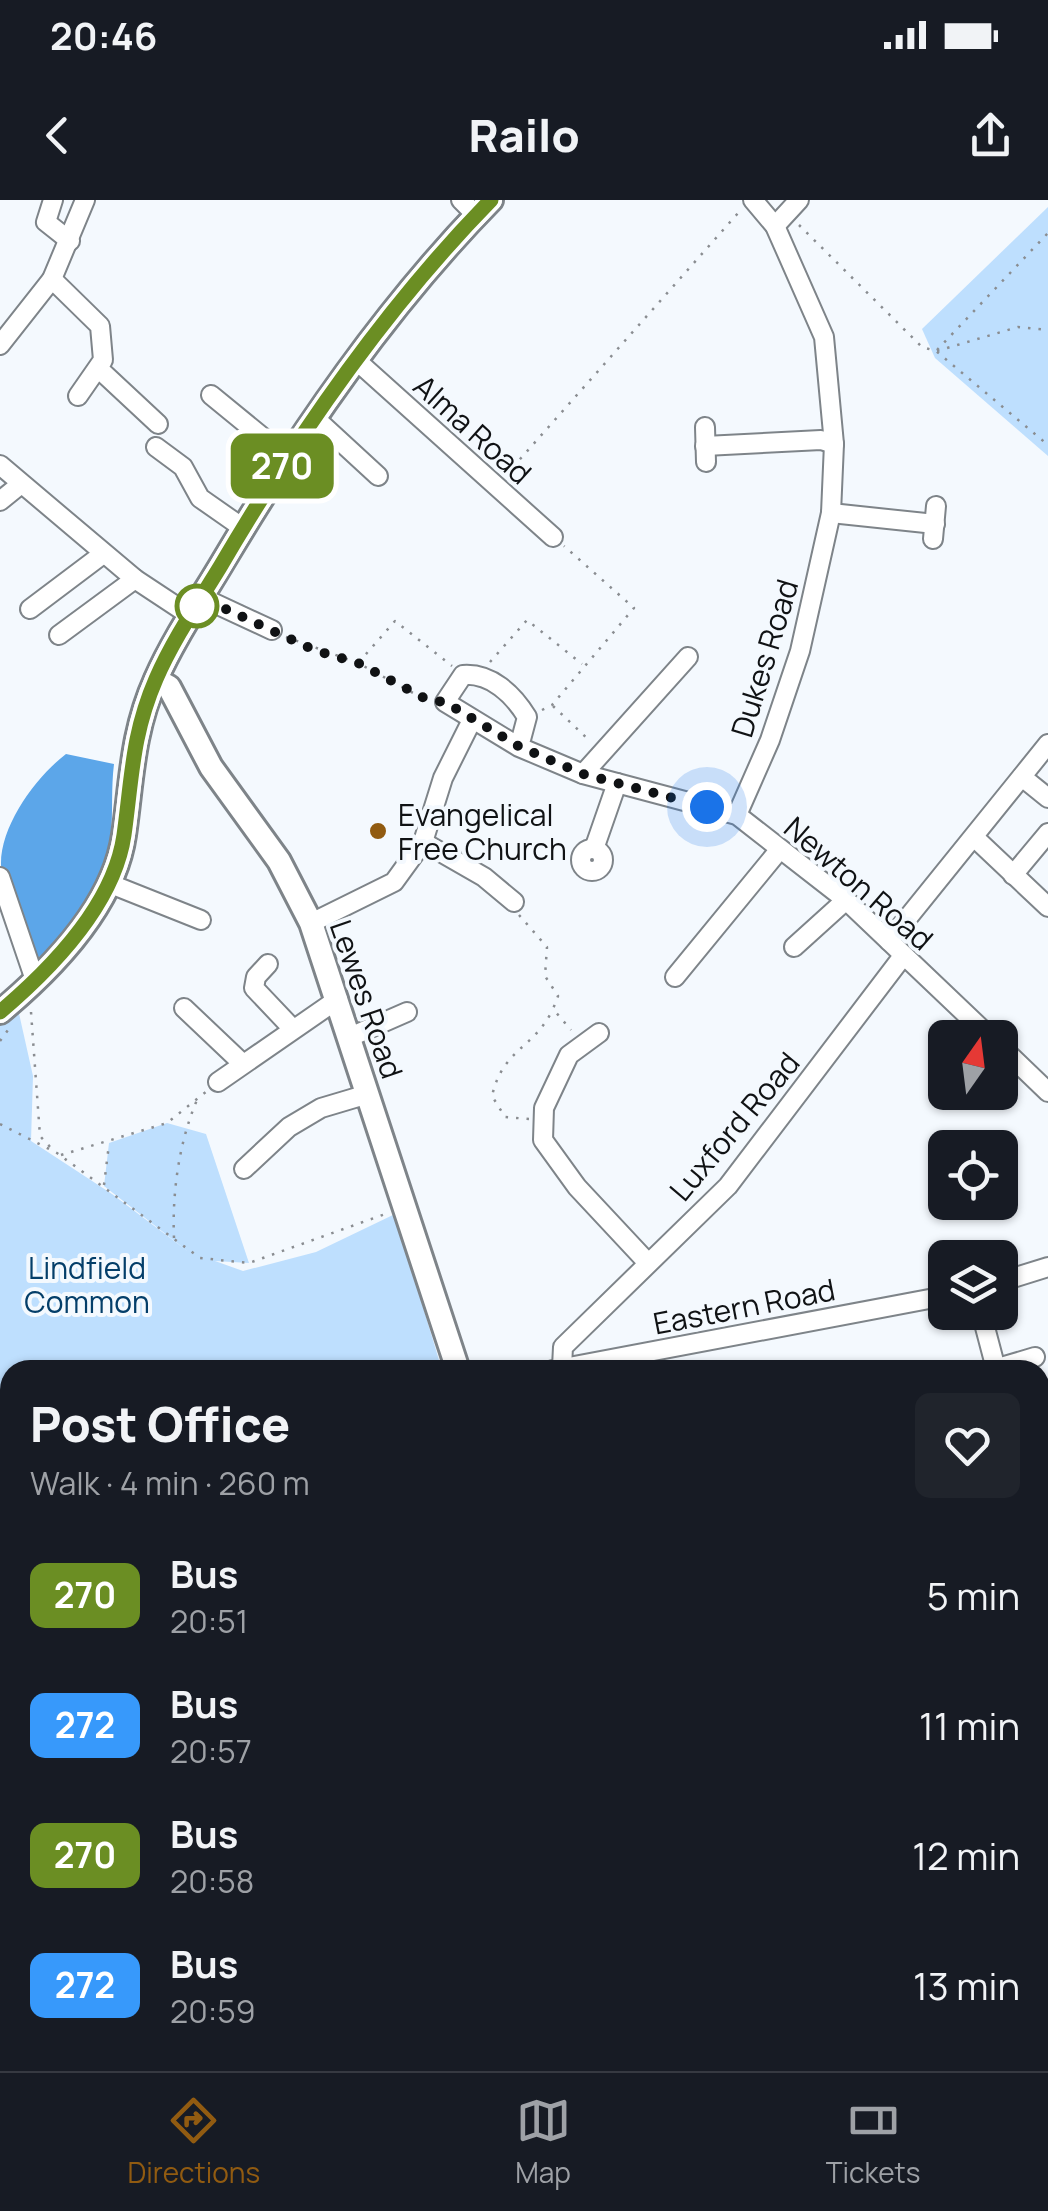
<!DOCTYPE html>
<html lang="en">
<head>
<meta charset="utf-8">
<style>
  body { margin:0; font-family:Manrope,sans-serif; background:#20242c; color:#f1f3f6; height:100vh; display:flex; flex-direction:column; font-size:38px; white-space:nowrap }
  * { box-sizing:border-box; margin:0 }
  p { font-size:32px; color:#9ea1a6 }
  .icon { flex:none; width:55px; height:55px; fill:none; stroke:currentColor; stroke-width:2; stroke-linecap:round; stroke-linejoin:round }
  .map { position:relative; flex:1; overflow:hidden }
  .panel { position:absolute; left:0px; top:1160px; width:1050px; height:712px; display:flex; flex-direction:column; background:#171b24; border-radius:30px 30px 0 0; box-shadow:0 2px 8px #0004 }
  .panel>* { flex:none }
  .badge { padding:0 20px; border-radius:15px; font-size:35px; line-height:65px }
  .needle { width:65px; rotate:14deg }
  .buttons { position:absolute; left:928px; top:820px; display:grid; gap:20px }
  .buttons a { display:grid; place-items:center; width:90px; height:90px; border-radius:15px; background:#171b24; box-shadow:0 2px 8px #0004; font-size:50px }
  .you { position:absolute; width:50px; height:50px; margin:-25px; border:8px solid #fff; border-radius:50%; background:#1a73e8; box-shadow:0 0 0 15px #1a73e833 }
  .map>.badge { position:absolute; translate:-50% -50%; box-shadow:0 0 0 5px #fff }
  .round { display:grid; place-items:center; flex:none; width:105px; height:105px; border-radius:15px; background:#20242c }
  .headline { display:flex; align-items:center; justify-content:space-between; height:170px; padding:0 30px }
  h1 { font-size:48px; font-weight:800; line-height:75px }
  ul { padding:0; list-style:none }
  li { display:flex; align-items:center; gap:30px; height:130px; padding:0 30px }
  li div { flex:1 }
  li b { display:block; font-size:38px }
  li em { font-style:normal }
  li .badge { min-width:110px; font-weight:700; text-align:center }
  .status { display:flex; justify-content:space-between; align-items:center; height:70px; padding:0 50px; background:#171b24; direction:ltr }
  .status svg { height:28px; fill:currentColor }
  header { display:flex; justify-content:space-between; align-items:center; height:130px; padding:0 30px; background:#171b24; font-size:45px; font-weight:800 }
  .menu { display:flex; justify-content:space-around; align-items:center; height:140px; border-top:2px solid #363941; background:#171b24; font-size:28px; color:#9ea1a6 }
  .menu a { display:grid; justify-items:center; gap:5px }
  .menu .selected { color:#915b11 }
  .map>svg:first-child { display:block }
  .green { fill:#bedffe }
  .water { fill:#5ca6e9 }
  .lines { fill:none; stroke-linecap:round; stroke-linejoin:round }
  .stream { stroke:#5ca6e9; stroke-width:5 }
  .minor-casing { stroke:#7e8489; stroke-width:22 }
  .major-casing { stroke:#7e8489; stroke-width:28 }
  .path { stroke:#8a8d91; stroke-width:2.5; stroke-dasharray:2.5 8; stroke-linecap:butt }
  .minor { stroke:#fff; stroke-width:18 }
  .major { stroke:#fff; stroke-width:22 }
  .line-casing { stroke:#fff; stroke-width:22 }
  .line { stroke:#6b8e23; stroke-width:15 }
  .walk { stroke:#101214; stroke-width:10; stroke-dasharray:0 18 }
  .stop-dot { fill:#fff; stroke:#6b8e23; stroke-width:5 }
  .poi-dot { fill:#915b11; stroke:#f4f9fe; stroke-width:4 }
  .labels { text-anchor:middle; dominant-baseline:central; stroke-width:8; stroke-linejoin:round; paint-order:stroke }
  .street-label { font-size:30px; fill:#101214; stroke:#f4f9fe }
  .poi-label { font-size:30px; fill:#101214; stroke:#f4f9fe; text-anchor:start }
  .park-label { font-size:30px; fill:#043e69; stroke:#f4f9fe }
</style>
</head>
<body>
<div class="status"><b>20:46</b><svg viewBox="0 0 49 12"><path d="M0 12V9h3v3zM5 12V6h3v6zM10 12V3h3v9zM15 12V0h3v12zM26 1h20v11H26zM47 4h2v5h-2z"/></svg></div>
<header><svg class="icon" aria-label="back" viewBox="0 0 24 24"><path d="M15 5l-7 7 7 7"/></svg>Railo<svg class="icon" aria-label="share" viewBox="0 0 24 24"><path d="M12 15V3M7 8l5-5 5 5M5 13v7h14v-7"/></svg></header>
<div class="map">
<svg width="1048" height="1871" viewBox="0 0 1048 1871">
  <rect width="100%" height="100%" fill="#f4f9fe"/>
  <g class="green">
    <path d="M1048,7v249l-113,-98 -13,-29z"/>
    <path d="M18,809l15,67 -2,65 81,53 78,59 -86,-67 5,-43 58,-20 39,11 43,129 -34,-2 28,10 73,-19 79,-38 47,156h-432v393l-10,-14v-727z"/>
  </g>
  <path class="water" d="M66,554l48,10c-3,24 -1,48 -3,72 -6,46 -39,99 -77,125l-9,-6c-8,-28 -22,-61 -24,-90 -1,-40 36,-89 65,-111z"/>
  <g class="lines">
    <g class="stream">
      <path d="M1040,1497l8,-3"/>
      <path d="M163,1871l3,-4 39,-5"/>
    </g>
    <g class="minor-casing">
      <g id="minor">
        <path d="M53,0l-7,22 24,19"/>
        <path d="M461,0l15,15"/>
        <path d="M775,26l24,-26"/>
        <path d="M52,79l48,47 3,34 -25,36"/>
        <path d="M0,145l52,-66 33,-79"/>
        <path d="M357,161l196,176"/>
        <path d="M99,169l59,55"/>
        <path d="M211,195l77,63"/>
        <path d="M315,218l63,58"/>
        <path d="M705,227l1,35"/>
        <path d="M705,246l116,-6 13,4"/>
        <path d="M156,247l27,20 17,31 43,30"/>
        <path d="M0,265l135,114 56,37"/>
        <path d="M0,301l21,-17"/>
        <path d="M831,313l104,11"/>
        <path d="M933,339l3,-33"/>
        <path d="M201,397l71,33"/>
        <path d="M30,409l73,-55"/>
        <path d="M59,435l76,-56"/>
        <path d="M519,547l8,-30c-14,-23 -36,-44 -64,-42l-18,27 74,45 64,27 154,41 109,85 145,138"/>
        <path d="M583,574l105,-117"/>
        <path d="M1022,577l26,21"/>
        <path d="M737,615l33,-75 30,-89 31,-138 3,-69 -10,-107 -49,-111 -22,-26"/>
        <path d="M975,638l73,69"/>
        <path d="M423,642l61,35 30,25"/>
        <path d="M594,649l23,-66"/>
        <circle cx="592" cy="660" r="11"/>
        <path d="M1013,675l35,-42"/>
        <path d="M0,677l35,103"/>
        <path d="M108,683l93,37"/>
        <path d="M311,723l83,-41 29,-40 20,-64 29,-58"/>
        <path d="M889,741l159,-197"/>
        <path d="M794,747l52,-47"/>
        <path d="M268,764l-12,13 -2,11 37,39"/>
        <path d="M675,777l105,-128"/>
        <path d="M184,808l58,55"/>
        <path d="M599,833l-30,22 -25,53 -1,32 34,47 71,76"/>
        <path d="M350,837l57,-25"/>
        <path d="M1000,846l48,46"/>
        <path d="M218,882l120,-83"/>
        <path d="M244,969l45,-42 32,-19 47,-14"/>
        <path d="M1000,1082l48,-15"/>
        <path d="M981,1112l15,57"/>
        <path d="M562,1167l1,-20 165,-161 175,-230"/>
        <path d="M553,1170l392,-74"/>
        <path d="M991,1170l44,-13"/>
        <path d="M1040,1256l8,-2"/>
        <path d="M1040,1369l8,-2"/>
        <path d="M0,1846l10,-3"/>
        <path d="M401,1862l8,9"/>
        <path d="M348,1867l7,-5"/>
        <path d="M556,1871l7,-9"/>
      </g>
    </g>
    <g class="major-casing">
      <g id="major">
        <path d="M156,480l13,7 42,80 68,94 32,62 147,447"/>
        <path d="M0,812c53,-44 114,-107 124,-177 8,-56 8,-103 32,-156 18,-41 45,-80 68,-119 76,-127 163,-254 267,-360"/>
        <path d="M690,1862l6,9"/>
      </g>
    </g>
    <g class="path">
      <path d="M799,25l123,122 14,4 112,94"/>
      <path d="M937,150l111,-117"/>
      <path d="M937,151l81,-24 30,3"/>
      <path d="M506,275l233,-263"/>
      <path d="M286,437l72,26 70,38"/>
      <path d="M359,462l36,-41 57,45"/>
      <path d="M490,462l37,-42 55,44"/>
      <path d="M553,506l38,36"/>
      <path d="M542,510l10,-5 82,-97 -70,-62"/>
      <path d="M519,715l28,32 -2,29 13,20 -5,13 18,21"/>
      <path d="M31,812l9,124 12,13"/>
      <path d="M0,841l8,-11"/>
      <path d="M529,919l-24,-2 -13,-21c11,-48 42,-47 61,-87"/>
      <path d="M0,924l57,29 143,105 49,5 139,-50"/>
      <path d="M61,955l106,-32 40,-32"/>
      <path d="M104,985l5,-41"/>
      <path d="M174,1038c-2,-45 5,-96 23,-138"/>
      <path d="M1044,1386l4,13"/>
      <path d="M1040,1465l8,-2"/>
      <path d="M0,1519l10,16"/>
      <path d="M1040,1546l8,17"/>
      <path d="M128,1862l3,9"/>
    </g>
    <use href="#minor" class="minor"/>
    <use href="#major" class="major"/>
  </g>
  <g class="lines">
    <g class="line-casing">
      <path id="line" d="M0,812c52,-44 114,-107 124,-177 8,-57 8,-101 32,-156 17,-39 42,-76 64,-112 75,-128 167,-261 271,-367"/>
    </g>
    <use href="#line" class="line"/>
    <path class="walk" d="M197,406l5,-8 112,52 44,13 70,37 17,2 75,45 63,27 124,33"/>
  </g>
  <circle class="stop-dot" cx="197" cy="406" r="20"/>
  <circle class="poi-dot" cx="378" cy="631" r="10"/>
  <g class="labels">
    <g class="street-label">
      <text transform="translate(473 229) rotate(42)">Alma Road</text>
      <text transform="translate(764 458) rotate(-73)">Dukes Road</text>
      <text transform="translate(859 683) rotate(41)">Newton Road</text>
      <text transform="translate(367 799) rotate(71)">Lewes Road</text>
      <text transform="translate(734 926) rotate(-50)">Luxford Road</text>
      <text transform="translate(744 1106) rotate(-11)">Eastern Road</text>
    </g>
    <g class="poi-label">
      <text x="398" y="614">Evangelical<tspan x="398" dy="34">Free Church</tspan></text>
    </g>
    <g class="park-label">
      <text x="87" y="1067">Lindfield<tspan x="87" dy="34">Common</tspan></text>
    </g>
  </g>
</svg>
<div class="buttons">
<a><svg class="needle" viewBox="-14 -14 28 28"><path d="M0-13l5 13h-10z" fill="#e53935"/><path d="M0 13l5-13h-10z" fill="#9ea1a6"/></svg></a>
<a><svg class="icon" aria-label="locate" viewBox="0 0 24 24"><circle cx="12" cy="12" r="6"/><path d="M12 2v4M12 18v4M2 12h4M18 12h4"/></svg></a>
<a><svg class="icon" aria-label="layers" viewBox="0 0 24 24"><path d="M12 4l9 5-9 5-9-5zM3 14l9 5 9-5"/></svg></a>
</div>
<div class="you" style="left:707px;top:607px"></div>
<b class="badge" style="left:282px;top:266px;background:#6b8e23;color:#fff">270</b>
<section class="panel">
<div class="headline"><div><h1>Post Office</h1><p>Walk · 4 min · 260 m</p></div><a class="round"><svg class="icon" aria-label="heart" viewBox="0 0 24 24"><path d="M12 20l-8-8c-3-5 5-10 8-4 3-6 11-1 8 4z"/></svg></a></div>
<ul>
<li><span class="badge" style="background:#6b8e23;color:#fff">270</span><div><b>Bus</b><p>20:51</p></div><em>5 min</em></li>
<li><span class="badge" style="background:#3799fb;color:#fff">272</span><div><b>Bus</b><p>20:57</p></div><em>11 min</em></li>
<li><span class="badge" style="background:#6b8e23;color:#fff">270</span><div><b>Bus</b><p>20:58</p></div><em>12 min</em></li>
<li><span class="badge" style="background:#3799fb;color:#fff">272</span><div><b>Bus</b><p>20:59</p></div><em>13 min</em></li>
</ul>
</section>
</div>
<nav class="menu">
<a class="selected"><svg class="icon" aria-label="directions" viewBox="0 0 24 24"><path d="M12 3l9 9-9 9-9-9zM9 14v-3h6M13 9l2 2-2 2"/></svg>Directions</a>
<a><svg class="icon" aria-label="map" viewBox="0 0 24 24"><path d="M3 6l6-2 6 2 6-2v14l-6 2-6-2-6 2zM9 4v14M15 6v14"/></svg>Map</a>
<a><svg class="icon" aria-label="tickets" viewBox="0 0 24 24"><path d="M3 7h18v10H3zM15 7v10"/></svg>Tickets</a>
</nav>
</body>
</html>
